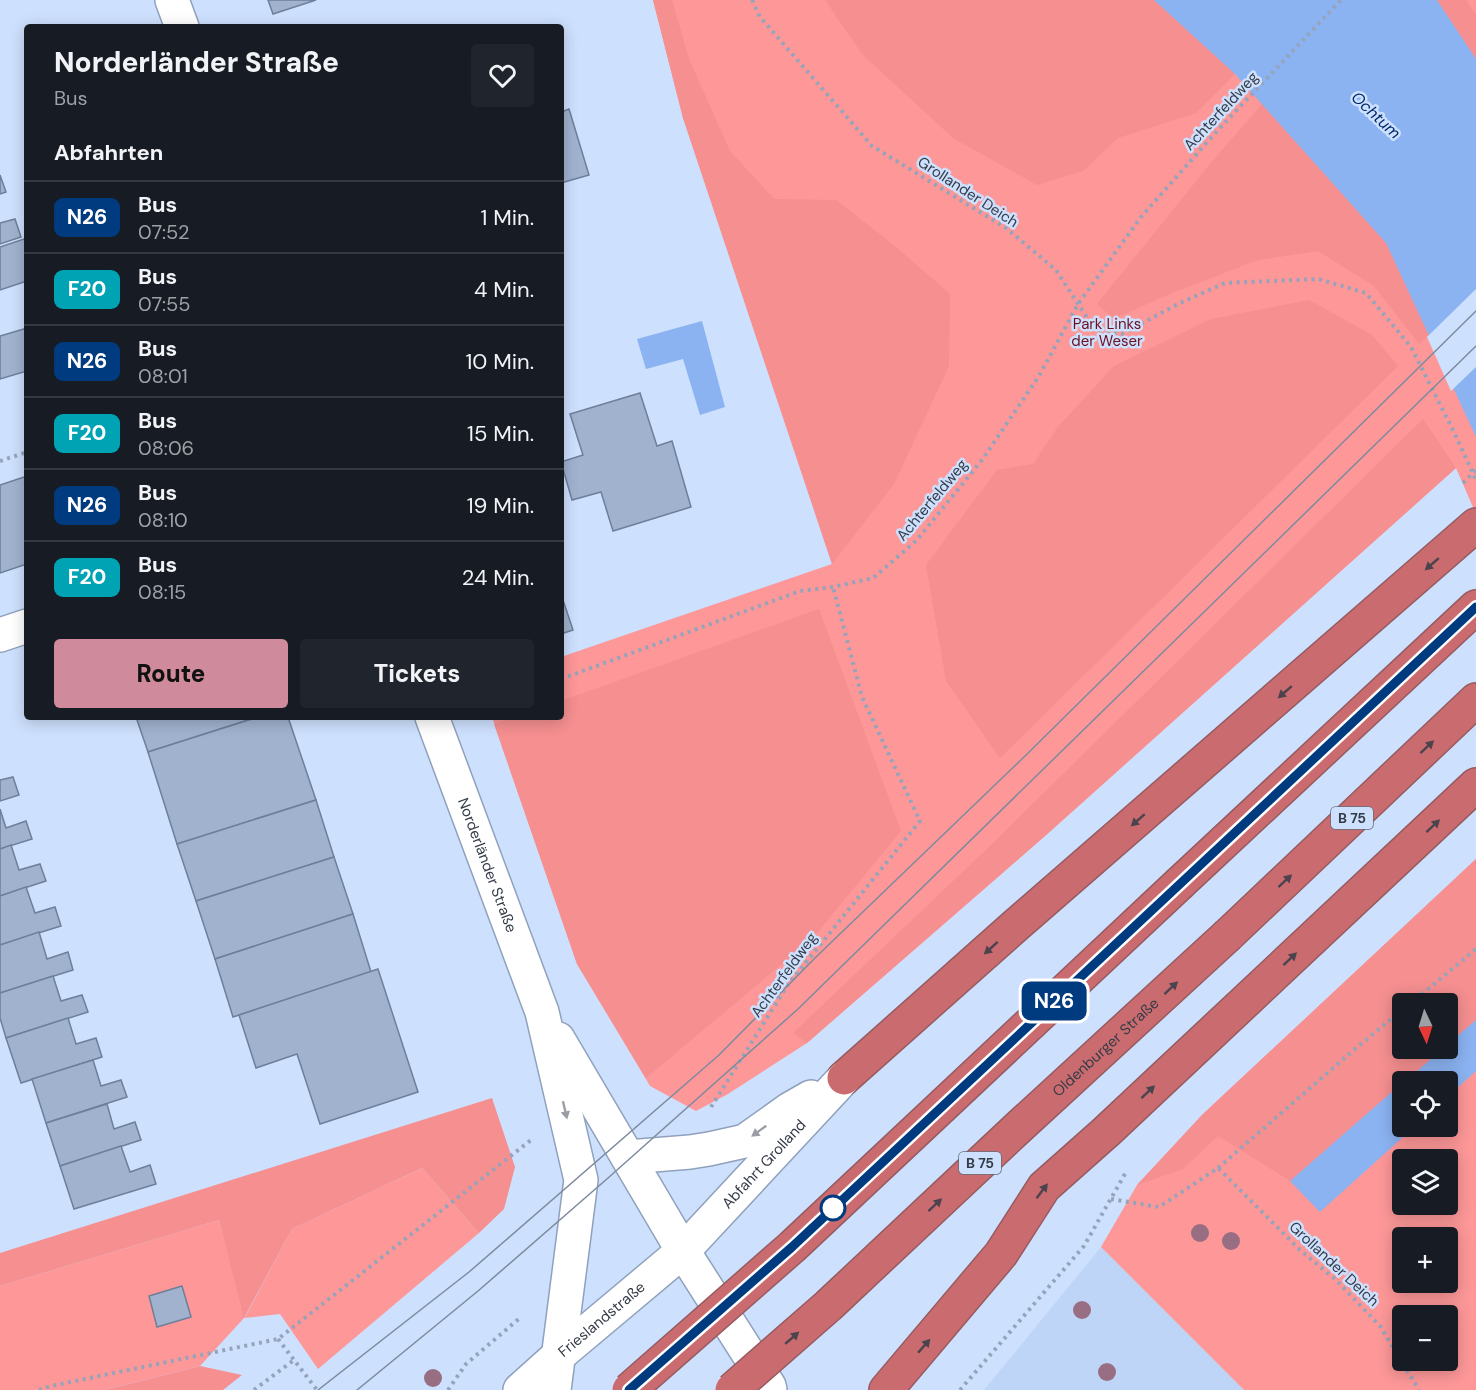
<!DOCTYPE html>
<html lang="de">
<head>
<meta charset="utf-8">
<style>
  body { margin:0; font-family:"DM Sans",sans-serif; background:#20242c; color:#f1f3f6; height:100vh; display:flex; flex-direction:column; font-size:22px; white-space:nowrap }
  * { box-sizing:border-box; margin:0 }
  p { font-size:20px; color:#9ea1a6 }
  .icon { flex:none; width:33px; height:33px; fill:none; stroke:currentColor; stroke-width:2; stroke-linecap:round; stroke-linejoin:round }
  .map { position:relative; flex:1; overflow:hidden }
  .side { position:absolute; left:24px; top:24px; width:540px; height:696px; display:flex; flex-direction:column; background:#171b24; border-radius:6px; box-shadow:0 3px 15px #0003 }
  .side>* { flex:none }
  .badge { padding:0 12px; border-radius:9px; font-size:21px; line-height:39px }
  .needle { width:39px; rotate:176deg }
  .buttons { position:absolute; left:1392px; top:993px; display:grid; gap:12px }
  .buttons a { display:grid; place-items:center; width:66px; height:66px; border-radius:6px; background:#171b24; box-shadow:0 3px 15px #0003; font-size:30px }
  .map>.badge { position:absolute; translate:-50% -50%; box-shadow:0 0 0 3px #fff }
  h2 { padding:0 30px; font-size:22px; line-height:54px }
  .round { display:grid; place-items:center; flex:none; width:63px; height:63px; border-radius:6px; background:#20242c }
  .overview { display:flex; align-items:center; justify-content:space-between; height:102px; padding:0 30px }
  h1 { font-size:28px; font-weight:800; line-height:45px }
  .primary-button { display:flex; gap:12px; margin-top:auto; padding:12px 30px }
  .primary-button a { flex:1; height:69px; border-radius:6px; background:#cf8a9b; color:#111; font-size:24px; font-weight:800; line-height:69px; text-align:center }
  .primary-button a+a { background:#20242c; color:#f1f3f6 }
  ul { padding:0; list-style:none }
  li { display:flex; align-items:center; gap:18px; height:72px; padding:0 30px; border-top:2px solid #363941 }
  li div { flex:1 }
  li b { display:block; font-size:22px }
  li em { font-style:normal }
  li .badge { min-width:66px; font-weight:700; text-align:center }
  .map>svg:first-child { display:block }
  .built { fill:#bed5f8 }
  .green { fill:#fd9798; fill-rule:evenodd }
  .forest { fill:#f58f90 }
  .water { fill:#8bb3f1 }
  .pier { fill:#cde0fd }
  .building { fill:#a0b2ce; stroke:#6e7f9a; stroke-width:1.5 }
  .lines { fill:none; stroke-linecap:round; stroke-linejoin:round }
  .minor-casing { stroke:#8fa1bc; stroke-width:36 }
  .highway-casing { stroke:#965b61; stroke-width:36 }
  .path { stroke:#95a4ba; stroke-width:4; stroke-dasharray:3 4.5; stroke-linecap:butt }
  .minor { stroke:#fff; stroke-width:33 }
  .highway { stroke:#ca6c6f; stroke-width:33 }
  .tram { stroke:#7e8a9e; stroke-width:1.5 }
  .highway-bridge-casing { stroke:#965b61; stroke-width:36; stroke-linecap:butt }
  .path-bridge { stroke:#95a4ba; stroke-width:4; stroke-dasharray:3 4.5; stroke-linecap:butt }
  .highway-bridge { stroke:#ca6c6f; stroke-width:33 }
  .tree { fill:#986e82 }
  .oneway { fill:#4b434e }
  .oneway2 { fill:#9a9ea4 }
  .line-casing { stroke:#fff; stroke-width:14 }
  .line { stroke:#003b80; stroke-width:9 }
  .stop-dot { fill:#fff; stroke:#003b80; stroke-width:3 }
  .labels { text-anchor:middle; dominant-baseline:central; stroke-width:5; stroke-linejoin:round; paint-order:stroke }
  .shield { fill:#cde0fd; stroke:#636d7e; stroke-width:1.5 }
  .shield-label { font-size:14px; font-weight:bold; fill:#353c48 }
  .street-label { font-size:15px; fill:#353c48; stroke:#cde0fd }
  .park-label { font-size:15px; fill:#6c101e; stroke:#cde0fd }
  .water-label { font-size:16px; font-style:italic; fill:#002a6c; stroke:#cde0fd }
</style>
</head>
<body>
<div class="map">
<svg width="1476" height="1390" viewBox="0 0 1476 1390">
  <rect width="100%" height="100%" fill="#cde0fd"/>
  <path class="built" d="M1101,1247l143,143h-260z"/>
  <g class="green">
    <path d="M653,0h823v514l-20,-46 -411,368 -238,207 -79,51 -32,17 -46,-25 -73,-122 -85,-247h69v-60l271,-93 -149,-446z"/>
    <path d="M1476,859v531h-232l-143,-143 36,-62 65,-70zM1402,1004h46v44h-46zM1402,1082h46v44h-46zM1402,1160h46v44h-46zM1402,1238h46v44h-46zM1402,1316h46v44h-46z"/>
    <path d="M422,1168l57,65 -161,136 -38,-55 -36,4 -44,48 -96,24h-104v-104l219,-66 26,97 47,-88z"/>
  </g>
  <g class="forest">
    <path d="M653,0h19l17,59 41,92 44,48 62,1 59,46 55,48 -1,72 -55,118 -62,80 -149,-446z"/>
    <path d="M825,0h329l81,74 -39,39 -78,25 -35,33 -46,14 -84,-47 -91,-84z"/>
    <path d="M1437,0h29l10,15v44z"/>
    <path d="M1262,104l124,139 43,92 -10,9 -45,-58 -56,-35 -60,9 -86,33 -58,26 -17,-15 113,-140z"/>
    <path d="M1309,300l63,35 26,31 -398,392 -54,-77 -20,-116 71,-95 36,-6 24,-36 57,-62 97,-47z"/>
    <path d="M1423,419l33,49 -411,368 -238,207 -14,-10 196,-186z"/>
    <path d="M819,609l82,222 -89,108 -166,139 -69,-114 -83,-240 21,-7h46v-16z"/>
    <path d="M1476,859v161l-28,24v-40h-46v44l41,1 -38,32 -3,1v1l-112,98 -72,-45 -35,33 -46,16 65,-70z"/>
    <path d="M492,1098l23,69 -11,42 -25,24 -57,-65 -130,61 -48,89 -25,-98 -219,66v-33z"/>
    <path d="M200,1366l42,9 -19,15h-119z"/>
  </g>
  <g class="water">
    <path d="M1154,0h283l39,59v378l-90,-194 -151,-169z"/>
    <path d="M702,321l23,86 -25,8 -17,-56 -37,10 -9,-30z"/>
    <path d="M1476,1020v51l-28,25v-14l-43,-1 38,-32 5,-1v-4z"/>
    <path d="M1402,1083v43l12,1 -94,85 -30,-31z"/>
  </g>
  <path class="pier" d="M1476,289v78l-25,24 -24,-54z"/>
  <g class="building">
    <path d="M268,0h48l-43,14z"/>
    <path d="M569,109l20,66 -28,8v-71z"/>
    <path d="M0,175l6,17 -6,2z"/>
    <path d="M15,219l6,18 -21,7v-21z"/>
    <path d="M27,238v43l-27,9v-43z"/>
    <path d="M27,328v43l-27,8v-43z"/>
    <path d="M640,393l17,53 15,-5 19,66 -78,24 -12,-39 -29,8 -11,-38 22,-7 -13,-41z"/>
    <path d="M27,476v88l-27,9v-88z"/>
    <path d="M561,594l12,36 -12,4z"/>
    <path d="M136,717h122l-110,35z"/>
    <path d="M258,717h30l28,83 -139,44 -29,-92z"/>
    <path d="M13,777l6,18 -19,6v-21z"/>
    <path d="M316,800l18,57 -138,44 -19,-57z"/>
    <path d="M0,809l6,19 20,-7 6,18 -32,10z"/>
    <path d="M11,845l8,25 21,-6 6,17 -46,15v-47z"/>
    <path d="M334,857l19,57 -138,45 -19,-58z"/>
    <path d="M26,887l9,26 20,-6 6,19 -61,19v-49z"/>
    <path d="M353,914l18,58 -138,45 -18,-58z"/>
    <path d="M39,932l8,27 21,-7 5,18 -73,23v-48z"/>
    <path d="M378,969l40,123 -98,32 -23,-70 -41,14 -17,-53z"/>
    <path d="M53,976l8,25 21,-6 6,17 -82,26 -6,-20v-25z"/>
    <path d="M68,1018l8,26 20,-6 6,19 -81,26 -15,-45z"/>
    <path d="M93,1060l8,26 20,-6 6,17 -81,26 -14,-44z"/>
    <path d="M107,1104l7,25 21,-7 6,18 -81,26 -14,-43z"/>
    <path d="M121,1146l9,26 20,-7 6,19 -82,25 -14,-43z"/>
    <path d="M182,1286l9,31 -34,10 -8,-31z"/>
  </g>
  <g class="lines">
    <g class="minor-casing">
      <g id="minor">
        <path d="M172,0l10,27"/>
        <path d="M0,635l27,-9"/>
        <path id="s1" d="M432,717l110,295 39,168 -27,210"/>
        <path d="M558,1039l125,212 86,135 1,4"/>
        <path d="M628,1157l62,-5 19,-3 36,-8 45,-32 21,-12"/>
        <path id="s2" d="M520,1390l39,-35 124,-104 161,-173"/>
      </g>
    </g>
    <g class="highway-casing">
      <g id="highway">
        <path d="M1180,883l296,-276"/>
        <path d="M1228,935l248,-235"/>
        <path d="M844,1078l171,-152 461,-401"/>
        <path d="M886,1390l115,-136 43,-67 62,-55 370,-347"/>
      </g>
    </g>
    <g class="path">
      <path d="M752,0l8,17 112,129 134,82 50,42 39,60 27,4 58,-31 45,-20 93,-4 48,14 45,54 42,83 23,50"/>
      <path d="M0,461l27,-9"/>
      <path d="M561,679l239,-88 33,-4 40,-9 43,-37 66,-81 57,-84 39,-72 63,-87 77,-87 123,-130"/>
      <path d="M1410,1004l66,-55"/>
      <path d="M711,1107l76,-121 133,-165 -58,-124 -29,-110"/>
      <path d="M1218,1168l137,-119 47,-39"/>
      <path d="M1111,1199l48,8 59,-39 82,82 36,30 44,46 39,64"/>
      <path d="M278,1339l39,51"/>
      <path d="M39,1390l12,-4 227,-47 253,-199"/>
      <path d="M254,1390l40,-30"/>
      <path d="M448,1390l18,-26 55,-47"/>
      <path d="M960,1390l124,-144 42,-74"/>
    </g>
    <use href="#minor" class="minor"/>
    <use href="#highway" class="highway"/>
    <g class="tram">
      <path d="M318,1390l151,-118 250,-217 98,-99 206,-198 453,-447"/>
      <path d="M357,1390l121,-99 130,-113 190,-169 678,-663"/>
    </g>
    <g class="highway-bridge-casing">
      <g id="highway-bridge">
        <path d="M629,1390l163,-143 388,-364"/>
        <path id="s3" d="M732,1390l96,-84 193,-181 207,-190"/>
      </g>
    </g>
    <path class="path-bridge" d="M1463,483l13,-13"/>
    <use href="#highway-bridge" class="highway-bridge"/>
  </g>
  <g class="tree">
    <circle cx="1200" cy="1233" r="9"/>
    <circle cx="1231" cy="1241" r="9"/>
    <circle cx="1082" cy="1310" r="9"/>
    <circle cx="1107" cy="1372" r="9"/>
    <circle cx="433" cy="1378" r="9"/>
  </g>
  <defs><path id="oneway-solid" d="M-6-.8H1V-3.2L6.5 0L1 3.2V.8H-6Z" transform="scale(1.5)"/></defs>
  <g class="oneway">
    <use href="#oneway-solid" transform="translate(1432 564) rotate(139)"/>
    <use href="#oneway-solid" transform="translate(1285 692) rotate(139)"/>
    <use href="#oneway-solid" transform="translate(1427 747) rotate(-43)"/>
    <use href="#oneway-solid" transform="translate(1138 820) rotate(139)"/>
    <use href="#oneway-solid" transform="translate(1433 826) rotate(-43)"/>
    <use href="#oneway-solid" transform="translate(1285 881) rotate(-43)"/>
    <use href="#oneway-solid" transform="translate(991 948) rotate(138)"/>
    <use href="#oneway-solid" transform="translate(1290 959) rotate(-43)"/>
    <use href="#oneway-solid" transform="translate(1171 988) rotate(-43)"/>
    <use href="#oneway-solid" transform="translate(1148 1092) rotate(-43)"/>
    <use href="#oneway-solid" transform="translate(1042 1191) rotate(-53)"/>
    <use href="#oneway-solid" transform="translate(935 1205) rotate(-43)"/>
    <use href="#oneway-solid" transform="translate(792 1338) rotate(-41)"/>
    <use href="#oneway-solid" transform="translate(924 1346) rotate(-49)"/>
  </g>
  <g class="oneway2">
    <use href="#oneway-solid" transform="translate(565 1110) rotate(77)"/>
    <use href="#oneway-solid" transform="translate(759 1131) rotate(144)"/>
  </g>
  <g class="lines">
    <g class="line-casing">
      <path id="line" d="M629,1390l163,-143 684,-640"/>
    </g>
    <use href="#line" class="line"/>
  </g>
  <circle class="stop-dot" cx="833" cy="1208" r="12"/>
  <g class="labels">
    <g class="shield">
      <rect x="1331" y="807" width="42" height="22" rx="4.5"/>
      <rect x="959" y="1152" width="42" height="22" rx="4.5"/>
    </g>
    <g class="shield-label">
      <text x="1352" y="818">B 75</text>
      <text x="980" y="1163">B 75</text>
    </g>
    <g class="street-label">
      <text transform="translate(1221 111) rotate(-47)">Achterfeldweg</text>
      <text transform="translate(968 192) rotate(33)">Grollander Deich</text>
      <text transform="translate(932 500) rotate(-50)">Achterfeldweg</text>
      <text stroke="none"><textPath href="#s1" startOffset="158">Norderländer Straße</textPath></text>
      <text transform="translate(784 975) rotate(-54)">Achterfeldweg</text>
      <text stroke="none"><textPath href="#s3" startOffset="507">Oldenburger Straße</textPath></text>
      <text stroke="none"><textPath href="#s2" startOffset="333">Abfahrt Grolland</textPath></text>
      <text transform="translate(1334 1264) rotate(43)">Grollander Deich</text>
      <text stroke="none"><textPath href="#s2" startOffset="108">Frieslandstraße</textPath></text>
    </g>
    <g class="park-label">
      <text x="1107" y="324">Park Links<tspan x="1107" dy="17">der Weser</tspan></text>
    </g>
    <g class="water-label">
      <text transform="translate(1376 115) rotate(43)">Ochtum</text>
    </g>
  </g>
</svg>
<div class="buttons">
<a><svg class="needle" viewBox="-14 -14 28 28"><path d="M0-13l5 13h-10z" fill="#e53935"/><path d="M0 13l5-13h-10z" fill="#9ea1a6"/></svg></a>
<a><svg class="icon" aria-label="locate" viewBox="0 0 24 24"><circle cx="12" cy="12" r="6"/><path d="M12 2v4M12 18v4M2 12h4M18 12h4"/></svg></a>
<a><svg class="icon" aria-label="layers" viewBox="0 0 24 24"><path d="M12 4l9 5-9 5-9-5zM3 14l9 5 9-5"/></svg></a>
<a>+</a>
<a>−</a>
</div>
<b class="badge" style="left:1054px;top:1001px;background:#003b80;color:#fff">N26</b>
<section class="side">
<div class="overview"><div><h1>Norderländer Straße</h1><p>Bus</p></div><a class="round"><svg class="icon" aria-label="heart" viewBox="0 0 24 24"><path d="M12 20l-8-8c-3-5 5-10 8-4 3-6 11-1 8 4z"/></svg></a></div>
<h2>Abfahrten</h2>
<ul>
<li><span class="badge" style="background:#003b80;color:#fff">N26</span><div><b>Bus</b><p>07:52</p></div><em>1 Min.</em></li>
<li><span class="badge" style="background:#00a3b4;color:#fff">F20</span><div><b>Bus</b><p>07:55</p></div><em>4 Min.</em></li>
<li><span class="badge" style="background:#003b80;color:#fff">N26</span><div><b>Bus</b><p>08:01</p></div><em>10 Min.</em></li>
<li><span class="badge" style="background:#00a3b4;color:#fff">F20</span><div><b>Bus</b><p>08:06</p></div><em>15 Min.</em></li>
<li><span class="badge" style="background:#003b80;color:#fff">N26</span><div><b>Bus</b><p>08:10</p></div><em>19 Min.</em></li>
<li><span class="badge" style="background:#00a3b4;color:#fff">F20</span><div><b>Bus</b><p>08:15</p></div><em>24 Min.</em></li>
</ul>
<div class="primary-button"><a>Route</a><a>Tickets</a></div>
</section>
</div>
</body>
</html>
